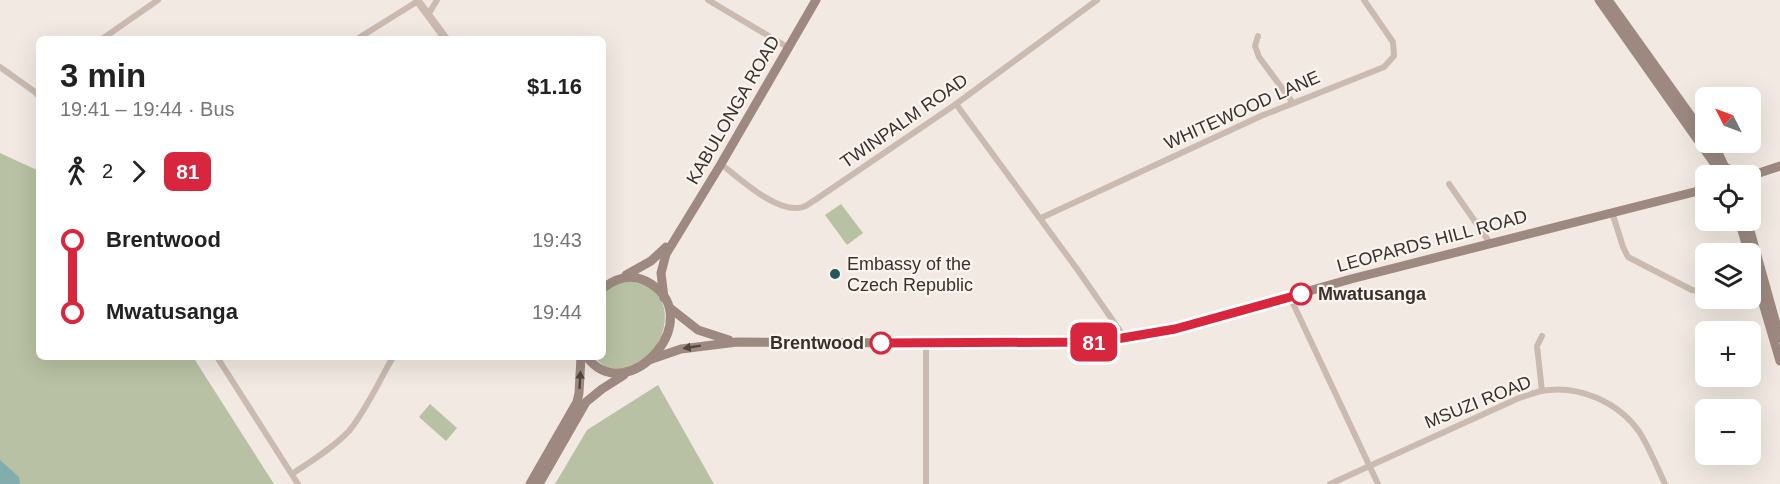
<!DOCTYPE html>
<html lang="en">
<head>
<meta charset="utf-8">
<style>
  body { margin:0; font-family:Arial,sans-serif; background:#f6f6f6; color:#222; height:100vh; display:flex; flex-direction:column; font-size:22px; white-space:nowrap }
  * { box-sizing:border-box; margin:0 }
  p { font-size:20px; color:#767676 }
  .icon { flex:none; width:33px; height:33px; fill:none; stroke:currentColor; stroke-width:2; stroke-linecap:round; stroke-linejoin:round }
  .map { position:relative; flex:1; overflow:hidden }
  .drawer { position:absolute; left:36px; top:36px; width:570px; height:324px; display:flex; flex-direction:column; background:#fff; border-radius:9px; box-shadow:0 6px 24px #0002 }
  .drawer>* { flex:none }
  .badge { padding:0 12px; border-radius:9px; font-size:21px; line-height:39px }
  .needle { width:39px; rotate:312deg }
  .controls { position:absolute; left:1695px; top:87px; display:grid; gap:12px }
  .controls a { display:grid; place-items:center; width:66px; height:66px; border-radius:9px; background:#fff; box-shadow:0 6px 24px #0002; font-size:30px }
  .map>.badge { position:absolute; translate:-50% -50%; box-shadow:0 0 0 3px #fff }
  .legs { display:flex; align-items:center; gap:9px; height:66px; padding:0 24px; font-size:20px }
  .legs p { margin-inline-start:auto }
  .headline { display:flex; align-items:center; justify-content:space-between; height:102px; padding:0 24px }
  h1 { font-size:33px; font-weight:800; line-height:45px }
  ul { padding:0 24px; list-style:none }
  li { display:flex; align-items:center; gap:21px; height:72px; font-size:22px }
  li i { display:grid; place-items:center; width:9px; height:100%; margin:0 8px; background:currentColor }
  li i::after { content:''; width:15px; height:15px; margin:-8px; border:4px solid; border-radius:50%; background:#fff }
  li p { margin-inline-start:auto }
  li:first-child i { background:linear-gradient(#0000 50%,currentColor 0) }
  li:last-child i { background:linear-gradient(currentColor 50%,#0000 0) }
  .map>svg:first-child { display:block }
  .green { fill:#b8c1a3 }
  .water { fill:#83adad }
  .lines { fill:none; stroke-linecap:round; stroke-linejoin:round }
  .minor { stroke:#cabaaf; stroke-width:6 }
  .tertiary { stroke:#cabaaf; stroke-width:8 }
  .secondary { stroke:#9d8980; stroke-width:9 }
  .oneway { fill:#524641 }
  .line-1-casing { stroke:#fff; stroke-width:14 }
  .line-1 { stroke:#d7263d; stroke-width:9 }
  .poi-dot { fill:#255758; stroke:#faf4ef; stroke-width:2 }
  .stop-1-dot { fill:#fff; stroke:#d7263d; stroke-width:3 }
  .labels { text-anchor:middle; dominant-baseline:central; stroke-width:4.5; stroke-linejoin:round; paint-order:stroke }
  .street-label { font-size:18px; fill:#39302c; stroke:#faf4ef }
  .poi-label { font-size:18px; fill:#39302c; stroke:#faf4ef; text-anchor:start }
  .stop-label { font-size:18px; font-weight:bold; fill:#39302c; stroke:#faf4ef; text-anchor:start }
</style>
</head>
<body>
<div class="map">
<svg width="1780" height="484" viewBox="0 0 1780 484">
  <rect width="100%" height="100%" fill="#f2eae2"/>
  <g class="green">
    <path d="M0,153l39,18v186h154l81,127h-274z"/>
    <path d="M841,204l22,29 -16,12 -22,-30z"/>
    <path d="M624,281c55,-1 51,65 10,84 -7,4 -16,4 -23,6l-18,-14h10v-63l11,-10z"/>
    <path d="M658,385l56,99h-159l32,-54z"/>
    <path d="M430,404l27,24 -11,13 -27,-24z"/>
  </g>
  <path class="water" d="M0,460l19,17 1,7h-20z"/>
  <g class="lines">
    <g class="minor">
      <path d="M708,0l81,48"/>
      <path d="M428,15l9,-15"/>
      <path d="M1258,36l-3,10 4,11 34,46"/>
      <path d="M102,39l56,-39"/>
      <path d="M357,39l61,-38"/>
      <path d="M0,67l35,25 4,5"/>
      <path d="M956,104l121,165 48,69"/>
      <path d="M721,164c18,14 57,51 82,43 4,-1 8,-5 12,-7l141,-96 141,-104"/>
      <path d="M1449,184l41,59"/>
      <path d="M1612,212l11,35 5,10 64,33 14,2"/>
      <path d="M1041,218l220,-102 123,-49 10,-11 -1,-14 -29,-42"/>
      <path d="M1290,297l88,187"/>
      <path d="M1542,336l-5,10 5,45"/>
      <path d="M217,357l81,127"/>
      <path d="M292,474c19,-13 41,-26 57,-43 18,-22 30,-50 44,-74"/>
      <path d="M926,484v-141"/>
      <path d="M1330,484l189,-86c7,-2 15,-5 22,-7 37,-7 78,11 99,42 10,16 17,34 25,51"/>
    </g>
    <path class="tertiary" d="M417,0l29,39"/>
    <g class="secondary">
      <path d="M1599,0l115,163 6,13"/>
      <path d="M1608,0l98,137"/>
      <path d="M1709,142l10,13 10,21"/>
      <path d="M1727,168l5,4 9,4"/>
      <path d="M1750,176l30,-10"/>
      <path d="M1739,220l10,34"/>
      <path d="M1747,220l33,118"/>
      <path d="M1750,259l30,102"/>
      <path d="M626,275l25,-14 15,-14"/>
      <path d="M664,298l-3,-25 5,-19 55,-90 95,-164"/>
      <path d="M670,308l28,22 31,10"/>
      <path d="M587,357c41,54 125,-42 59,-76 -16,-8 -30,-3 -43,7"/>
      <path d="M649,360l32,-11 56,-7 189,1 173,-1 43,-6 33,-7 176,-50 355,-90"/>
      <path d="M530,484l47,-82 2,-9 2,-36"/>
      <path d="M539,484l47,-82 16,-13 22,-14"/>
    </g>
  </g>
  <defs><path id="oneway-solid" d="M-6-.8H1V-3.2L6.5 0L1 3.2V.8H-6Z" transform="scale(1.5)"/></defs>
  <g class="oneway">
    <use href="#oneway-solid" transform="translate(692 347) rotate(171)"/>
    <use href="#oneway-solid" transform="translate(580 380) rotate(-87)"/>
  </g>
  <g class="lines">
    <g class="line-1-casing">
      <path id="line-1" d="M881,343l218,-1 76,-13 126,-35"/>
    </g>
    <use href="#line-1" class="line-1"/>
  </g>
  <circle class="poi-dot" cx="835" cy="274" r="6"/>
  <g class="stop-1-dot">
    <circle cx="1301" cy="294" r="10"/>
    <circle cx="881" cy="343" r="10"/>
  </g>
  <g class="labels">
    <g class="street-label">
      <text transform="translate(733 110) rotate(-60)">KABULONGA ROAD</text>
      <text transform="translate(1242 110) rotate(-24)">WHITEWOOD LANE</text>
      <text transform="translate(904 121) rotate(-35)">TWINPALM ROAD</text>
      <text transform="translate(1432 241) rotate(-15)">LEOPARDS HILL ROAD</text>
      <text transform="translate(1478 402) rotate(-22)">MSUZI ROAD</text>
    </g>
    <g class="poi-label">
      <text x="847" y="264">Embassy of the<tspan x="847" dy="21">Czech Republic</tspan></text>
    </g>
    <g class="stop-label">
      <text x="1318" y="294">Mwatusanga</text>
      <text x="864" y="343" text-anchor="end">Brentwood</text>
    </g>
  </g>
</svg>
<div class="controls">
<a><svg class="needle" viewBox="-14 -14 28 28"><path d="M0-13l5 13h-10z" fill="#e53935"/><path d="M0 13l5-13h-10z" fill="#767676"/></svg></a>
<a><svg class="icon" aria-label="locate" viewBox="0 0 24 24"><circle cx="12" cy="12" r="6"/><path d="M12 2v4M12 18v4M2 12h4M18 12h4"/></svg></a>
<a><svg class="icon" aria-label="layers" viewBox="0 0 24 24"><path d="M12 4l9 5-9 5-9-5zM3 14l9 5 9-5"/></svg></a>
<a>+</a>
<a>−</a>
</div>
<b class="badge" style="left:1094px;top:342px;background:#d7263d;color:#fff">81</b>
<section class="drawer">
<div class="headline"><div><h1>3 min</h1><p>19:41 – 19:44 · Bus</p></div><b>$1.16</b></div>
<div class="legs"><svg class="icon" aria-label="walk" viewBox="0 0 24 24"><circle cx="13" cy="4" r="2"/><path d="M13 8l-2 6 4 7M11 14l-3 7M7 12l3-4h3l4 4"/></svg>2<svg class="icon" aria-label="forward" viewBox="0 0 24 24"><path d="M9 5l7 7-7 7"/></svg><b class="badge" style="background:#d7263d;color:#fff">81</b></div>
<ul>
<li><i style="color:#d7263d"></i><b>Brentwood</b><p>19:43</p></li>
<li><i style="color:#d7263d"></i><b>Mwatusanga</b><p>19:44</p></li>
</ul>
</section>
</div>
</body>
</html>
